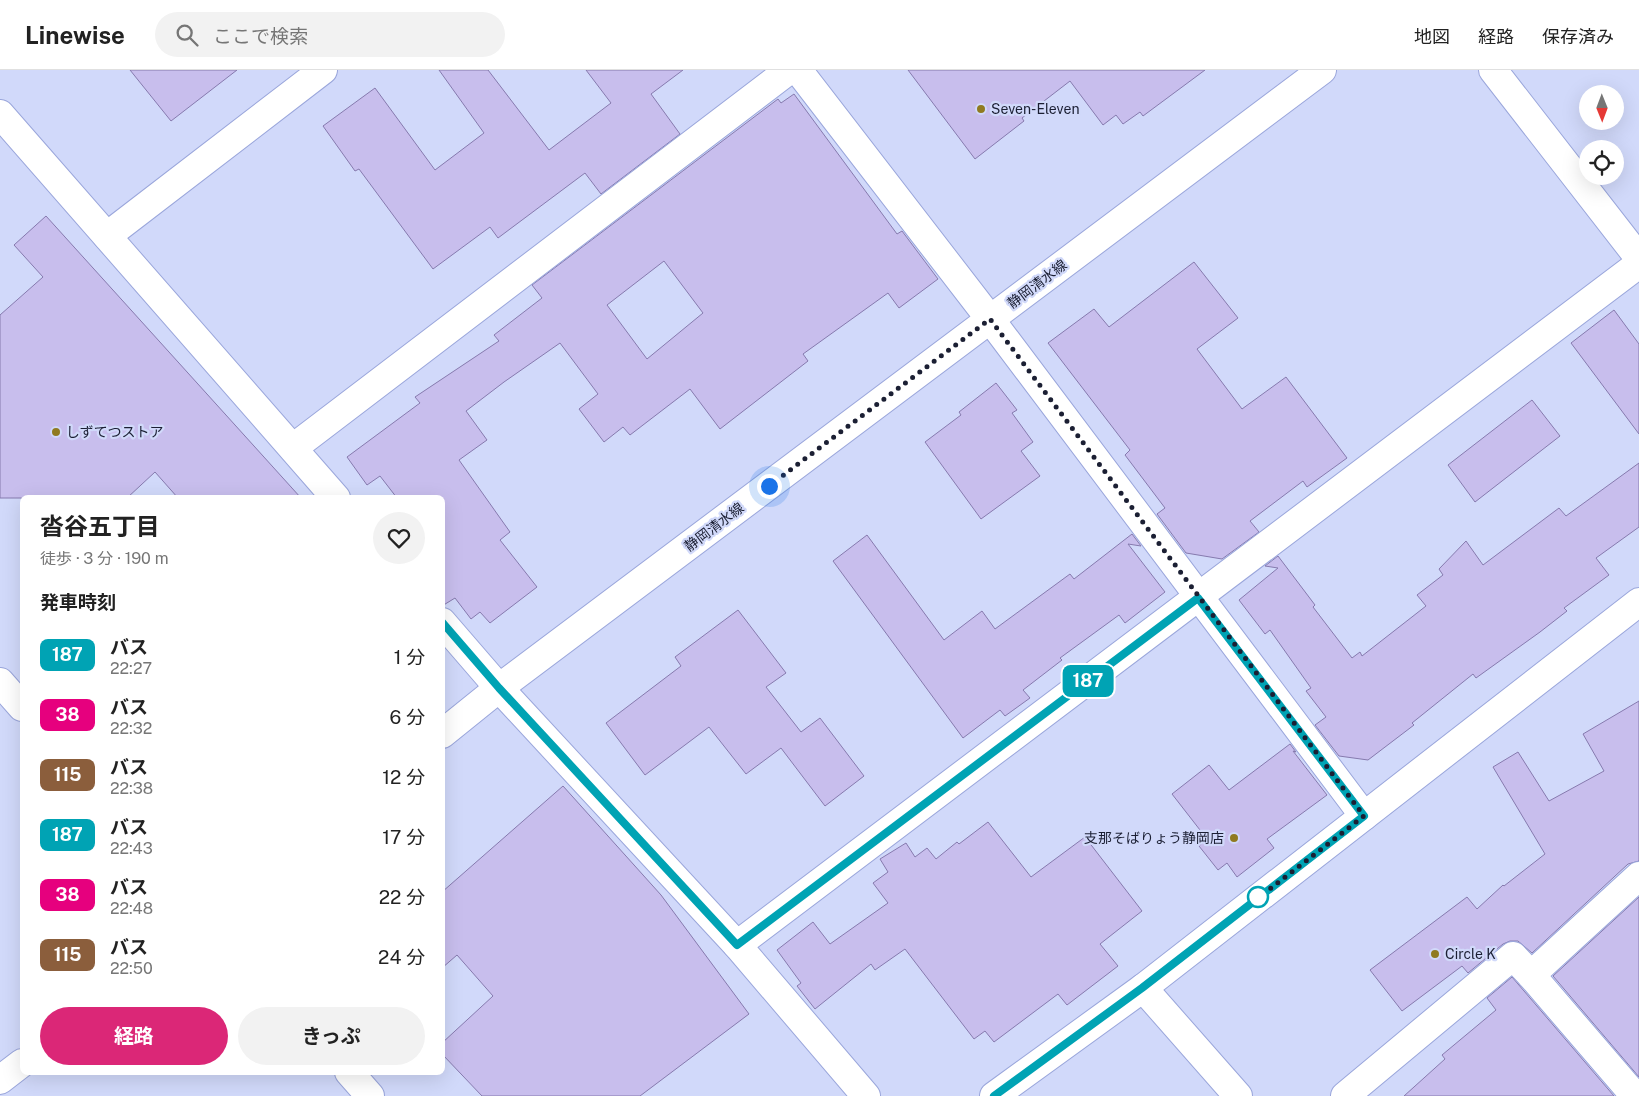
<!DOCTYPE html>
<html lang="ja">
<head>
<meta charset="utf-8">
<style>
  body { margin:0; font-family:"Public Sans","Noto Sans JP",sans-serif; background:#f2f2f2; color:#222; height:100vh; display:flex; flex-direction:column; font-size:19px; white-space:nowrap }
  * { box-sizing:border-box; margin:0 }
  p { font-size:16px; color:#767676 }
  .icon { flex:none; width:28px; height:28px; fill:none; stroke:currentColor; stroke-width:2; stroke-linecap:round; stroke-linejoin:round }
  .map { position:relative; flex:1; overflow:hidden }
  .side { position:absolute; left:20px; top:425px; width:425px; height:580px; display:flex; flex-direction:column; background:#fff; border-radius:8px; box-shadow:0 5px 20px #0002 }
  .side>* { flex:none }
  .badge { padding:0 10px; border-radius:8px; font-size:18px; line-height:32px }
  .needle { width:32px; rotate:179deg }
  .buttons { position:absolute; left:1579px; top:15px; display:grid; gap:10px }
  .buttons a { display:grid; place-items:center; width:45px; height:45px; border-radius:50%; background:#fff; box-shadow:0 5px 20px #0002; font-size:25px }
  .you { position:absolute; width:25px; height:25px; margin:-12px; border:4px solid #fff; border-radius:50%; background:#1a73e8; box-shadow:0 0 0 8px #1a73e833 }
  .map>.badge { position:absolute; translate:-50% -50%; box-shadow:0 0 0 2px #fff }
  h2 { padding:0 20px; font-size:19px; line-height:45px }
  .round { display:grid; place-items:center; flex:none; width:52px; height:52px; border-radius:26px; background:#f2f2f2 }
  .summary { display:flex; align-items:center; justify-content:space-between; height:85px; padding:0 20px }
  h1 { font-size:24px; font-weight:700; line-height:38px }
  .primary-button { display:flex; gap:10px; margin-top:auto; padding:10px 20px }
  .primary-button a { flex:1; height:58px; border-radius:30px; background:#db2777; color:#fff; font-size:20px; font-weight:700; line-height:58px; text-align:center }
  .primary-button a+a { background:#f2f2f2; color:#222 }
  ul { padding:0; list-style:none }
  li { display:flex; align-items:center; gap:15px; height:60px; padding:0 20px }
  li div { flex:1 }
  li b { display:block; font-size:19px }
  li em { font-style:normal }
  li .badge { min-width:55px; font-weight:700; text-align:center }
  header { display:flex; align-items:center; gap:30px; box-sizing:border-box; height:70px; padding:0 25px; background:#fff; border-bottom:1px solid #e0e0e0 }
  header strong { font-size:24px }
  nav { display:flex; gap:28px; margin-inline-start:auto; font-size:18px }
  .search { width:350px; height:45px; background:#f2f2f2; display:flex; align-items:center; gap:12px; box-sizing:border-box; padding:0 18px; border-radius:28px; color:#767676; font-size:19px }
  .map>svg:first-child { display:block }
  .building { fill:#c8beed; stroke:#867aae; fill-rule:evenodd }
  .lines { fill:none; stroke-linecap:round; stroke-linejoin:round }
  .street-casing { stroke:#9aa6db; stroke-width:30 }
  .secondary-casing { stroke:#9aa6db; stroke-width:30 }
  .primary-casing { stroke:#9aa6db; stroke-width:30 }
  .street { stroke:#fff; stroke-width:28 }
  .secondary { stroke:#fff; stroke-width:28 }
  .primary { stroke:#fff; stroke-width:28 }
  .line-casing { stroke:#fff; stroke-width:11 }
  .line { stroke:#00a3b4; stroke-width:8 }
  .walk { stroke:#1b1f33; stroke-width:5; stroke-dasharray:0 9 }
  .poi-dot { fill:#907a20; stroke:#d1d9fa; stroke-width:2 }
  .stop-dot { fill:#fff; stroke:#00a3b4; stroke-width:2.5 }
  .labels { text-anchor:middle; dominant-baseline:central; stroke-width:4.5; stroke-linejoin:round; paint-order:stroke }
  .poi-label { font-size:14px; fill:#1b1f33; stroke:#d1d9fa; text-anchor:start }
  .street-label { font-size:14px; fill:#1b1f33; stroke:#d1d9fa }
</style>
</head>
<body>
<header>
<strong>Linewise</strong>
<div class="search"><svg class="icon" aria-label="search" viewBox="0 0 24 24"><circle cx="10" cy="10" r="6"/><path d="M15 15l6 6"/></svg>ここで検索</div>
<nav><a>地図</a><a>経路</a><a>保存済み</a></nav>
</header>
<div class="map">
<svg width="1639" height="1026" viewBox="0 0 1639 1026">
  <rect width="100%" height="100%" fill="#d1d9fa"/>
  <g class="building">
    <path d="M130,0h107l-66,51z"/>
    <path d="M439,0h49l61,80 62,-47 -25,-33h97l-32,24 29,40 -79,60 -16,-21 -87,65 -8,-11 -57,42 -74,-100 -4,2 -32,-45 52,-38 60,82 49,-37z"/>
    <path d="M908,0h297l-62,46 -3,-4 -17,12 -7,-9 -13,10 -33,-44 -48,37 2,3 -49,38z"/>
    <path d="M794,24l103,140 5,-3 36,48 -39,29 -11,-15 -85,61 5,7 -88,68 -30,-40 -60,46 -7,-8 -19,15 -25,-33 19,-15 -38,-51 -56,39 -38,29 21,29 -28,20 51,72 -10,8 37,47 -47,36 -10,-11 -9,7 -16,-21 -13,8v-108h-45l-17,-22 -13,9 -20,-28 73,-54 -5,-6 84,-56 -5,-6 48,-37 -10,-13 246,-186 3,4zM664,191l39,52 -56,46 -40,-54z"/>
    <path d="M46,146l255,282h-123l-23,-26 -28,26h-127v-183l43,-38 -29,-32z"/>
    <path d="M1194,192l44,56 -41,31 45,60 44,-32 61,81 -40,29 -4,-6 -53,40 9,11 -37,27 -36,-6 -29,-39 8,-6 -40,-53 5,-5 -82,-107 46,-34 15,18z"/>
    <path d="M1614,240l25,34v90l-68,-91z"/>
    <path d="M996,313l21,27 -5,3 21,29 -12,9 19,25 -59,43 -56,-77 36,-27 -2,-3z"/>
    <path d="M1532,330l28,36 -85,66 -27,-37z"/>
    <path d="M1639,393v64l-43,31 13,17 -45,33 3,3 -27,21 -64,46 -3,-4 -61,49 2,2 -46,35 -29,-4 -24,-31 11,-8 -20,-26 5,-3 -41,-58 -5,4 -26,-34 39,-32 -13,-2 13,-10 37,49 -2,2 39,51 8,-6 2,4 64,-50 -9,-11 26,-20 -4,-6 27,-28 17,24 76,-57 7,8z"/>
    <path d="M1132,464l9,12 -13,-2 37,48 -40,31 -6,-8 -59,43 2,2 -39,30 7,8 -25,18 -5,-6 -37,28 -130,-177 34,-26 77,105 38,-29 13,18 75,-55 4,5z"/>
    <path d="M738,540l48,63 -20,14 35,45 19,-14 44,58 -39,30 -44,-58 -35,26 -37,-47 -64,48 -39,-52 75,-57 -6,-9z"/>
    <path d="M1639,631v160l-11,3 -96,89 -14,-12h-8l-7,3 -35,29 -6,-7 -60,45 -32,-41 97,-73 10,12 26,-24 1,1 41,-32 -52,-87 25,-15 31,49 55,-30 -21,-37z"/>
    <path d="M1290,674l6,8 -3,-1 34,44 -60,44 7,9 -37,29 -10,-14 -9,7 -19,-24 8,-7 -35,-45 37,-29 20,25z"/>
    <path d="M563,716l98,109 88,119 -109,82h-158l-40,-42v-11l51,-47 -36,-41 -15,13v-76z"/>
    <path d="M988,752l43,55 54,-40 57,74 -42,33 18,22 -51,39 -9,-11 -64,48 -9,-11 -11,8 -69,-90 -30,21 -4,-6 -56,45 -18,-23 4,-3 -24,-33 36,-28 17,22 58,-41 -15,-20 15,-11 -8,-13 26,-16 9,14 12,-9 9,11 21,-17 2,2z"/>
    <path d="M1639,827v180l-86,-101z"/>
    <path d="M1512,907l102,119h-210l41,-37 -3,-4 54,-45 -9,-12z"/>
  </g>
  <g class="lines">
    <g class="street-casing">
      <g id="street">
        <path d="M798,0l192,249 374,497"/>
        <path d="M1493,0l146,188"/>
        <path d="M0,44l336,384"/>
        <path d="M107,166l216,-166"/>
        <path d="M293,378l496,-378"/>
        <path d="M442,552l57,66 238,257 129,151"/>
        <path d="M737,875l902,-681"/>
        <path d="M1531,905l104,121"/>
        <path d="M1143,918l95,108"/>
        <path d="M1345,1026l168,-140 18,19 108,-99"/>
      </g>
    </g>
    <g class="secondary-casing">
      <path id="secondary" d="M994,1026l149,-108 496,-386"/>
    </g>
    <g class="primary-casing">
      <g id="primary">
        <path d="M0,612l22,25"/>
        <path d="M442,664l57,-46 823,-618"/>
        <path d="M349,1002l21,24"/>
        <path d="M0,1010l22,-17"/>
      </g>
    </g>
    <use href="#street" class="street"/>
    <use href="#secondary" class="secondary"/>
    <use href="#primary" class="primary"/>
  </g>
  <g class="lines">
    <g class="line-casing">
      <path id="line" d="M442,552l57,66 238,257 461,-347 166,218 -222,172 -148,108"/>
    </g>
    <use href="#line" class="line"/>
    <path class="walk" d="M769,416l221,-167 374,497 -111,86 5,-5"/>
  </g>
  <g class="poi-dot">
    <circle cx="981" cy="39" r="5"/>
    <circle cx="56" cy="362" r="5"/>
    <circle cx="1234" cy="768" r="5"/>
    <circle cx="1435" cy="884" r="5"/>
  </g>
  <circle class="stop-dot" cx="1258" cy="827" r="10"/>
  <g class="labels">
    <g class="poi-label">
      <text x="991" y="39">Seven-Eleven</text>
      <text x="66" y="362">しずてつストア</text>
      <text x="1224" y="768" text-anchor="end">支那そばりょう静岡店</text>
      <text x="1445" y="884">Circle K</text>
    </g>
    <g class="street-label">
      <text transform="translate(1037 214) rotate(-37)">静岡清水線</text>
      <text transform="translate(714 457) rotate(-37)">静岡清水線</text>
    </g>
  </g>
</svg>
<div class="buttons">
<a><svg class="needle" viewBox="-14 -14 28 28"><path d="M0-13l5 13h-10z" fill="#e53935"/><path d="M0 13l5-13h-10z" fill="#767676"/></svg></a>
<a><svg class="icon" aria-label="locate" viewBox="0 0 24 24"><circle cx="12" cy="12" r="6"/><path d="M12 2v4M12 18v4M2 12h4M18 12h4"/></svg></a>
</div>
<div class="you" style="left:769px;top:416px"></div>
<b class="badge" style="left:1088px;top:611px;background:#00a3b4;color:#fff">187</b>
<section class="side">
<div class="summary"><div><h1>沓谷五丁目</h1><p>徒歩 · 3 分 · 190 m</p></div><a class="round"><svg class="icon" aria-label="heart" viewBox="0 0 24 24"><path d="M12 20l-8-8c-3-5 5-10 8-4 3-6 11-1 8 4z"/></svg></a></div>
<h2>発車時刻</h2>
<ul>
<li><span class="badge" style="background:#00a3b4;color:#fff">187</span><div><b>バス</b><p>22:27</p></div><em>1 分</em></li>
<li><span class="badge" style="background:#e6007e;color:#fff">38</span><div><b>バス</b><p>22:32</p></div><em>6 分</em></li>
<li><span class="badge" style="background:#8b5e3c;color:#fff">115</span><div><b>バス</b><p>22:38</p></div><em>12 分</em></li>
<li><span class="badge" style="background:#00a3b4;color:#fff">187</span><div><b>バス</b><p>22:43</p></div><em>17 分</em></li>
<li><span class="badge" style="background:#e6007e;color:#fff">38</span><div><b>バス</b><p>22:48</p></div><em>22 分</em></li>
<li><span class="badge" style="background:#8b5e3c;color:#fff">115</span><div><b>バス</b><p>22:50</p></div><em>24 分</em></li>
</ul>
<div class="primary-button"><a>経路</a><a>きっぷ</a></div>
</section>
</div>
</body>
</html>
